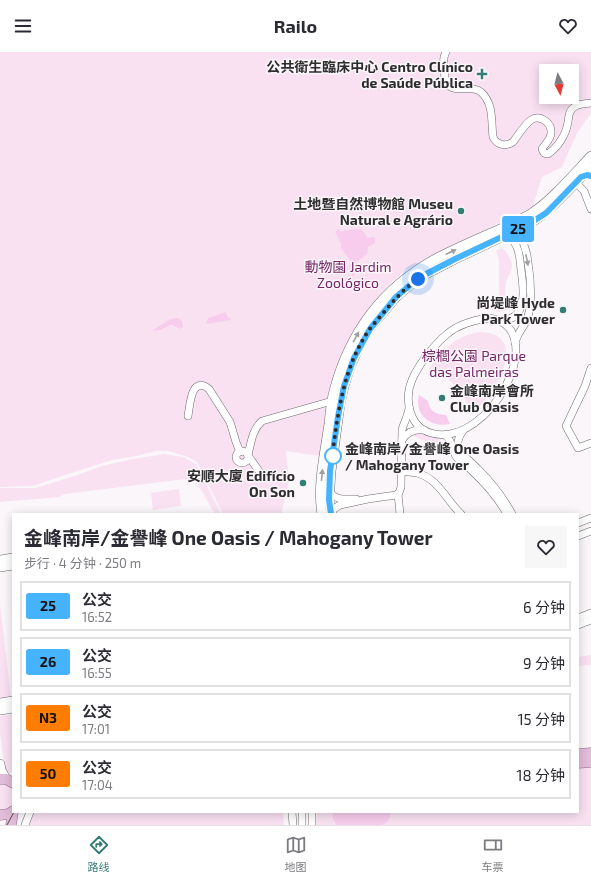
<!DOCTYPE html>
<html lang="zh">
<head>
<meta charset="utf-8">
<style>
  body { margin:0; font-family:"Exo 2","Noto Sans SC",sans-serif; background:#f7f7f7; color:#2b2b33; height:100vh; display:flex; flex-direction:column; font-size:15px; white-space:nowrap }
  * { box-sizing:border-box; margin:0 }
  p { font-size:13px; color:#7c7c81 }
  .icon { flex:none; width:22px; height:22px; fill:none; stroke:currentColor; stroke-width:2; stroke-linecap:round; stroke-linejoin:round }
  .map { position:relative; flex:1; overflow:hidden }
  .side { position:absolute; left:12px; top:461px; width:567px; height:300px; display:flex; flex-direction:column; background:#fff; border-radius:0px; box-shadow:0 2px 10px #0003 }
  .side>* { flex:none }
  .badge { padding:0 8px; border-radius:3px; font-size:14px; line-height:26px }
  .needle { width:26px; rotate:173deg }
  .buttons { position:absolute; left:539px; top:12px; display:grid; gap:8px }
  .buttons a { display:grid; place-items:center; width:40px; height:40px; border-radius:0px; background:#fff; box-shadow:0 2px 10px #0003; font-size:20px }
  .you { position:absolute; width:20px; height:20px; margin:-10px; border:3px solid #fff; border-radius:50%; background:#1a73e8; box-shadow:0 0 0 6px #1a73e833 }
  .map>.badge { position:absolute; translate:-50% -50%; box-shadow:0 0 0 2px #fff }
  .round { display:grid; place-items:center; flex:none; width:42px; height:42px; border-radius:0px; background:#f7f7f7 }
  .head { display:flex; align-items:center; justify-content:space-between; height:68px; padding:0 12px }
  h1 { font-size:19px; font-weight:700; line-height:30px }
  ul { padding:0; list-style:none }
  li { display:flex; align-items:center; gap:12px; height:50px; margin:0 8px 6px; padding:0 4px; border:2px solid #e1e1e2; border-radius:0px }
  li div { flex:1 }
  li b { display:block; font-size:15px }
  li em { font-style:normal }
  li .badge { min-width:44px; font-weight:700; text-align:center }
  header { display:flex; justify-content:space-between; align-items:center; height:52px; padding:0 12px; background:#fff; font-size:18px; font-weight:700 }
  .tabs { display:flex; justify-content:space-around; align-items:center; height:56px; border-top:1px solid #e1e1e2; background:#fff; font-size:11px; color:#7c7c81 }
  .tabs a { display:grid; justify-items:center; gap:2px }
  .tabs .current { color:#357c74 }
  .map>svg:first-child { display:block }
  .green { fill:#f9e1f2; fill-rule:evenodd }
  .water { fill:#f8ccec }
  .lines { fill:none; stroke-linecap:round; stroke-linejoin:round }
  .street-casing { stroke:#6e6b6d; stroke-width:8 }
  .secondary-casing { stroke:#6e6b6d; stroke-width:10 }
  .primary-casing { stroke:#976d8c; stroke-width:11 }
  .street { stroke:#fff; stroke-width:7 }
  .secondary { stroke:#fff; stroke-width:9 }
  .primary { stroke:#e2bcd9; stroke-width:10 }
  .tram { stroke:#4f4d4f; stroke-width:1 }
  .oneway { fill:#a1a0a1 }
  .line-casing { stroke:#fff; stroke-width:9 }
  .line { stroke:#46b3ff; stroke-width:6 }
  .walk { stroke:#2e2d2e; stroke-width:4; stroke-dasharray:0 7.2 }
  .poi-dot { fill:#357c74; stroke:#faf6f9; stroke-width:1.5 }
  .stop-dot { fill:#fff; stroke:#46b3ff; stroke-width:2 }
  .labels { text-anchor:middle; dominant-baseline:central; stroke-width:3; stroke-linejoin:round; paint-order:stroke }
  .poi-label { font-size:14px; font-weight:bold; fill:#2e2d2e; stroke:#faf6f9; text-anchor:end }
  .park-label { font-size:14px; fill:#762567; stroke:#faf6f9 }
  .stop-label { font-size:14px; font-weight:bold; fill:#2e2d2e; stroke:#faf6f9; text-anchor:start }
</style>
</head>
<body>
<header><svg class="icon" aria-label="menu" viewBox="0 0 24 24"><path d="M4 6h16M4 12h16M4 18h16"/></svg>Railo<svg class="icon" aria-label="heart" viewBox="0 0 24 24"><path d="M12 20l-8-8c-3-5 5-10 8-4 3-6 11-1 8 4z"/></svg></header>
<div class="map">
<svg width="591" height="773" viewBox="0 0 591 773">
  <rect width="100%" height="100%" fill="#faf6f9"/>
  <g class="green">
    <path d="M0,0h591v61l-14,20 -15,34 -20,10 -8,25v4l-105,51 -23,13 -14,12 -11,12 -16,21 -27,52 -9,23 -9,66 -34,-5 3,30 -8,33h-58l-26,-52 -9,-5 -19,-6h-13l-24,6 -20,3 -50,16 -29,10 -33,1zM546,19h26v26h-26zM175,266l3,1 2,9 -2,1 -7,-4 -18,5 17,-11z"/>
    <path d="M502,196c4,3 9,11 10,17 0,4 -2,8 -4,12 -4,9 -4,22 1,31 -5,4 -12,5 -17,1l7,-13v-37l-3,-8z"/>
    <path d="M483,280c48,5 10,66 -12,81 -8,-22 -20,-36 -42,-44 12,-19 30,-36 54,-37z"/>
    <path d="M415,381c8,1 21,4 28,9v6l-7,-2h-7l-4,-5 -14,-6z"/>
    <path d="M164,402l19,3 13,7 25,50h-6l-19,-33 -10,-2 -122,15 -5,3 -59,5v-14h35l40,-12 27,-10 31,-7z"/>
    <path d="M179,437l2,17 -28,4 -2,-17z"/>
    <path d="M0,553l11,93 -11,1z"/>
    <path d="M591,603v10l-13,1v-9z"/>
    <path d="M13,662v58l-8,1 -5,-40v-17z"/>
    <path d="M591,715v58h-275l1,-13h261v-44z"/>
    <path d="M0,730l12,5 1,1v18l-3,3 -10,2z"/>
    <path d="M34,760h249l1,13h-256l2,-5z"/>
  </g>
  <g class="water">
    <path d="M339,177l2,2 19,-2c4,2 6,7 8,9l4,-1 3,1v5l-7,4 -1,7 -12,9h-2l-2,5 1,1h3l-1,6 -2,1 -1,-5 -2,-3 2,-7 -10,-13v-5l-6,-11z"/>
    <path d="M226,260l1,4 4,3v1l-25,4 2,-6z"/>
    <path d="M175,266h3l4,3 1,6c-5,4 -7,-1 -12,-2 -6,1 -11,8 -18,5l17,-11z"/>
    <path d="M419,343l9,6c2,11 7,13 18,14l4,9c-19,4 -36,-9 -31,-29z"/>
    <path d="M333,760h58c-1,6 -3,11 -9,13h-45c-4,-4 -5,-8 -4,-13z"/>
  </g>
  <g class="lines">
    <g class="street-casing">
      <g id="street">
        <path d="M446,0c-4,6 -2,12 -2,18 2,32 24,11 37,22 13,12 10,29 12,45 4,8 12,10 20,5 5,-7 12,-18 18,-22 9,-6 21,3 20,13 0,6 -6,11 -9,16l2,4 4,1c10,-7 18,-19 20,-32 1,-5 0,-10 5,-14 5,-5 12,-4 18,-5"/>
        <path d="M576,131l8,8 7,18"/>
        <path d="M489,266c64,9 1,132 -58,115 -22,-6 -27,-34 -19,-53 6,-15 22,-35 35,-46 12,-10 26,-14 42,-16z"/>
        <path d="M499,268c29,2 25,-30 22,-50 -1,-11 -2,-26 -11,-32l-8,-1"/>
        <path d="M515,290l3,-7 9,-15 4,-16 -1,-26 -3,-23 -5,-17 1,-8 5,-4"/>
        <path d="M591,316l-6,18 -19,40 12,22 13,-5"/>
        <path d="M188,364c2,-11 3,-41 21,-27l21,33 6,20 4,10"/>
        <path d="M463,379c-5,6 -7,13 -3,21 6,6 12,11 18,17 13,13 25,28 34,45"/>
        <path d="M445,383c10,8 5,15 13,24 4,4 10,7 14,12 13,12 26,27 35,43"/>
        <path d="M402,388c5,-8 12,-11 22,-10"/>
        <circle cx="242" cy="405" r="6"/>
        <path d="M248,403c3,-12 4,-25 14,-34l70,-20"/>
        <path d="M249,405l10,14"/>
        <path d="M401,419c6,1 11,1 16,2 22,6 29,27 44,41"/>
        <path d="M329,437c4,12 16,10 27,10"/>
        <path d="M398,442l2,20"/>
        <path d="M332,462l2,-5 6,-4 28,-6 28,-4 3,-2 2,-6 1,-57c2,-8 6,-14 7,-22"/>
        <path d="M578,471l13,-5"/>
        <path d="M578,484l13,-5"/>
        <path d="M578,566l13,-5"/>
        <path d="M578,573l13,-5"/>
        <path d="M292,760l1,13"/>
        <path d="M302,760v13"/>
        <path d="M312,760v13"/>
        <path d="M25,773l5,-13"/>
      </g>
    </g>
    <g class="secondary-casing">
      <g id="secondary">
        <path d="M322,462c-5,-29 3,-61 7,-90 1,-11 2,-22 5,-33 16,-61 50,-105 105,-134 20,-10 41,-19 61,-28 11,-5 22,-10 32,-16 21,-14 42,-39 59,-57"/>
        <path d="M331,462l-2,-14 2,-29 9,-67 4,-18 6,-19 8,-18 11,-20 27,-32 14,-12 16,-11 29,-15 74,-35c24,-15 42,-37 62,-57"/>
        <path d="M0,508l13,-2"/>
        <path d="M0,515l13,-2"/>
        <path d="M0,651l13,-2"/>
        <path d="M0,658l13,-2"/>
        <path d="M0,712l1,6 5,9"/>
      </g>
    </g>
    <g class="primary-casing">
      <g id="primary">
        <path d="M578,702l13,-1"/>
        <path d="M578,711l13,-1"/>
        <path d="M0,727h6l7,4"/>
        <path d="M0,763l9,-1 4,-3"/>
        <path d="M11,773l2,-13"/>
      </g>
    </g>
    <use href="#street" class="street"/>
    <use href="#secondary" class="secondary"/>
    <use href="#primary" class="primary"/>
    <path class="tram" d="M7,773l7,-13"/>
  </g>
  <defs><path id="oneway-solid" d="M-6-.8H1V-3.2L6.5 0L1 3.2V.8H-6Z"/></defs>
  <g class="oneway">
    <use href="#oneway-solid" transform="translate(451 200) rotate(-25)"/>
    <use href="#oneway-solid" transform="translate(527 208) rotate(79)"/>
    <use href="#oneway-solid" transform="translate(356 285) rotate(-61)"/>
    <use href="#oneway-solid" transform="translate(322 423) rotate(-85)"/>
  </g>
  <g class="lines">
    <g class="line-casing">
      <path id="line" d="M331,462l-2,-14 1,-29 8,-54 6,-31 10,-28 16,-29 26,-32 14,-12 16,-11 29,-15 74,-35 17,-11 7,-7 28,-29 6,-2 4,1"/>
    </g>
    <use href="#line" class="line"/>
    <path class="walk" d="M333,404l-1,1c6,-44 11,-89 37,-127 5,-7 11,-13 16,-19 10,-12 20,-23 33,-32"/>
  </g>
  <g class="poi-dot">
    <path d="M480 16h4v4h4v4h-4v4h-4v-4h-4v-4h4z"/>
    <circle cx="461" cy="159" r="4"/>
    <circle cx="563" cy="258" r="4"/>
    <circle cx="442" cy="346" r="4"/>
    <circle cx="303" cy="431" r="4"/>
  </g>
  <circle class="stop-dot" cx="333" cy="404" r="8"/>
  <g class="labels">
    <g class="poi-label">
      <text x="473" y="14">公共衛生臨床中心 Centro Clínico<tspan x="473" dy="16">de Saúde Pública</tspan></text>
      <text x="453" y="151">土地暨自然博物館 Museu<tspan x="453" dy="16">Natural e Agrário</tspan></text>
      <text x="555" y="250">尚堤峰 Hyde<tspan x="555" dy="16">Park Tower</tspan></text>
      <text x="450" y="338" text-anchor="start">金峰南岸會所<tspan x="450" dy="16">Club Oasis</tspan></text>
      <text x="295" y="423">安順大廈 Edifício<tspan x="295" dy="16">On Son</tspan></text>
    </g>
    <g class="park-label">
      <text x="348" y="214">動物園 Jardim<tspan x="348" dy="16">Zoológico</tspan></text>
      <text x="474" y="303">棕櫚公園 Parque<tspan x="474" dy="16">das Palmeiras</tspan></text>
    </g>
    <g class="stop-label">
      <text x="345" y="396">金峰南岸/金譽峰 One Oasis<tspan x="345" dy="16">/ Mahogany Tower</tspan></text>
    </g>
  </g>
</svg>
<div class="buttons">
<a><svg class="needle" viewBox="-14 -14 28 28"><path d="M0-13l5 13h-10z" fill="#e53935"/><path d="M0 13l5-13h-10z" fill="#7c7c81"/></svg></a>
</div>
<div class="you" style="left:418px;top:227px"></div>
<b class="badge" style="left:518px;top:177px;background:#46b3ff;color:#111">25</b>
<section class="side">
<div class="head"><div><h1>金峰南岸/金譽峰 One Oasis / Mahogany Tower</h1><p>步行 · 4 分钟 · 250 m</p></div><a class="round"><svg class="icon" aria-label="heart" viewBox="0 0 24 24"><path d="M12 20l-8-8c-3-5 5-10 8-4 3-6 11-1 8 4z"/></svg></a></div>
<ul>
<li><span class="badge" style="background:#46b3ff;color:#111">25</span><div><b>公交</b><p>16:52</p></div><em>6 分钟</em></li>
<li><span class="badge" style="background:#46b3ff;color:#111">26</span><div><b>公交</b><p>16:55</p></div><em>9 分钟</em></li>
<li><span class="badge" style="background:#ff7d00;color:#111">N3</span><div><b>公交</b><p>17:01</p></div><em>15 分钟</em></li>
<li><span class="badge" style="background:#ff7d00;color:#111">50</span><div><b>公交</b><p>17:04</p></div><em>18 分钟</em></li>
</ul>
</section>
</div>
<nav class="tabs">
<a class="current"><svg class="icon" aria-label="directions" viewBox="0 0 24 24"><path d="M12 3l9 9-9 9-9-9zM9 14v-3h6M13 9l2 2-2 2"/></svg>路线</a>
<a><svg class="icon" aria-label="map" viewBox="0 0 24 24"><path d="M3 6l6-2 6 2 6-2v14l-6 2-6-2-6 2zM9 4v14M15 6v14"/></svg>地图</a>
<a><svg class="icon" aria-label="tickets" viewBox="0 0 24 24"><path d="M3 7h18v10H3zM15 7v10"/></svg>车票</a>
</nav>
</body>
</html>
